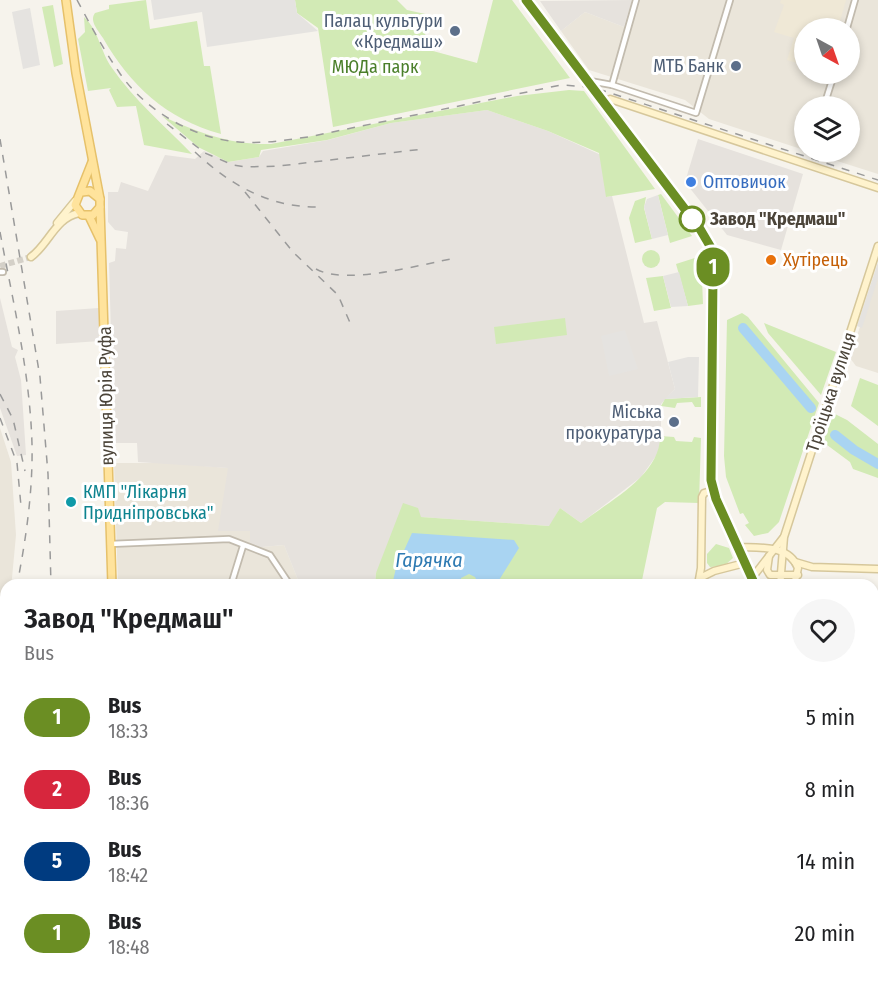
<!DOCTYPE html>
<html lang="en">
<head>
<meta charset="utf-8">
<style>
  body { margin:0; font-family:"Fira Sans Condensed",sans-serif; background:#f6f6f6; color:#202124; height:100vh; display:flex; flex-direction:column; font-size:22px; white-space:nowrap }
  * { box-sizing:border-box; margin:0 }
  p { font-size:20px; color:#757577 }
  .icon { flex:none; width:33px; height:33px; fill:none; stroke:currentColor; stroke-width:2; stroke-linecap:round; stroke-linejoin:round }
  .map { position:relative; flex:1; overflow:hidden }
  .details { position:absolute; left:0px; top:579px; width:879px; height:402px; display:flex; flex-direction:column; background:#fff; border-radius:18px 18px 0 0; box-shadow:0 3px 9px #0003 }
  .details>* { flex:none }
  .badge { padding:0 12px; border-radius:20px; font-size:21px; line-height:39px }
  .needle { width:39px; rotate:140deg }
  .buttons { position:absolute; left:794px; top:18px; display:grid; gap:12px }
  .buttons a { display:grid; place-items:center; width:66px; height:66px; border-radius:50%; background:#fff; box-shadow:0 3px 9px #0003; font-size:30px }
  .map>.badge { position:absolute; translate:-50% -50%; box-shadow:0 0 0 3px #fff }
  .round { display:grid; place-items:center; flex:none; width:63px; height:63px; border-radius:32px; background:#f6f6f6 }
  .headline { display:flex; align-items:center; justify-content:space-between; height:102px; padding:0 24px }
  h1 { font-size:28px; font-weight:600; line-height:45px }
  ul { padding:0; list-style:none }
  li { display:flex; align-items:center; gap:18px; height:72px; padding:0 24px }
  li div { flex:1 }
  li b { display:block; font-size:22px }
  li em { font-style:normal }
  li .badge { min-width:66px; font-weight:700; text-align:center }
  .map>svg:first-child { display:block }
  .residential { fill:#eae5da; fill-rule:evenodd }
  .industrial { fill:#e6e2dd }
  .education { fill:#efe8d6 }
  .green { fill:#d2eab5 }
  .parking { fill:#e5e3e0 }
  .water { fill:#a9d4f2 }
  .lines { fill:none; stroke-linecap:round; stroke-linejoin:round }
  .river { stroke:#a9d4f2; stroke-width:10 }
  .secondary-tunnel { stroke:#d4d0c8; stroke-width:6; stroke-dasharray:6 3; stroke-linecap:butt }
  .street-casing { stroke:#c2bbae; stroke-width:8 }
  .secondary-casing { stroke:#d6c79b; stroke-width:9 }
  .primary-casing { stroke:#e6c16a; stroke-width:10 }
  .highway-casing { stroke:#e0a43c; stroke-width:11 }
  .street { stroke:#fff; stroke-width:4.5 }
  .secondary { stroke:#fff3cd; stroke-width:6 }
  .primary { stroke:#ffe39c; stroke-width:7 }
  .highway { stroke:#ffcf6e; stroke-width:8 }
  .rail { stroke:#9a9a9a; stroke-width:1.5; stroke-dasharray:8 8; stroke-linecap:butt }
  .line-casing { stroke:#fff; stroke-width:14 }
  .line { stroke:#6b8e23; stroke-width:9 }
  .service-dot { fill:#5c6f8a; stroke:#fff; stroke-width:2 }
  .shop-dot { fill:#3f7fe0; stroke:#fff; stroke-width:2 }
  .stop-dot { fill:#fff; stroke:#6b8e23; stroke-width:3 }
  .food-dot { fill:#e8710a; stroke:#fff; stroke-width:2 }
  .culture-dot { fill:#0f9aa8; stroke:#fff; stroke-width:2 }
  .labels { text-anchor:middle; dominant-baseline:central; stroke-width:6; stroke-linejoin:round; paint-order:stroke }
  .service-label { font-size:18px; fill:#4e5e75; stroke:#fff; text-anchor:end }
  .park-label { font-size:18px; fill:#4a7f2a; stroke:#fff }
  .shop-label { font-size:18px; fill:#366cbe; stroke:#fff; text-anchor:start }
  .stop-label { font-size:18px; font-weight:bold; fill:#4b4439; stroke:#fff; text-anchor:start }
  .food-label { font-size:18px; fill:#c56008; stroke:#fff; text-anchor:start }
  .street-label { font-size:18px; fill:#4b4439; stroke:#fff }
  .culture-label { font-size:18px; fill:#0d838f; stroke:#fff; text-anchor:start }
  .water-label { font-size:20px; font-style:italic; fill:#2e7ab2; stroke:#fff }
</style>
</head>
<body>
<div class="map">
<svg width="878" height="981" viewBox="0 0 878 981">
  <rect width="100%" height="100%" fill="#f6f3ec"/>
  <g class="residential">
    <path d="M632,0h246v174l-69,-22h40v-46h-45v44l-95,-31 -24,-19 -96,-30 -28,-39 24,-19 39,15zM804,28h45v46h-45z"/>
    <path d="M878,270v103l-22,-7 -6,-8z"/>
    <path d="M0,428l11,34 5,73 -4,43 -1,7h-5v27l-6,33z"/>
    <path d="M114,463h53l61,5 22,63v17l34,-3 16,40h-182z"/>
    <path d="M878,591v190l-5,-11v-176z"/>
    <path d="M878,882v99h-207l13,-6h189v-92z"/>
    <path d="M129,975h336l7,6h-343z"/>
    <path d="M571,975h93l-12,6h-78z"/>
  </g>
  <g class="industrial">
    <path d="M632,0l-8,27 -39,-15 -24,19 -21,-30z"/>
    <path d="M487,110l61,21 53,24 6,42 5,-1 32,127 13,-2 18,68 -14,15v45l-20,28 -60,46 -21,-15 -10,18 -129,-9 -45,56 -1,12h-75l-16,-40 -34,3v-17h-32l10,-63 -90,-6 -1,-19h-23l-5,-180 6,-2 1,-13 10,1 2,-17 -13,-2 -7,-8v-30h10l3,-10 27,9 17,-36 30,4 9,-8 25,11 30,-5 4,-6 65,-11 63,-17z"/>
    <path d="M698,139l105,35 -22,76 -54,-15 -42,-53z"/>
    <path d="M0,298l12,49 6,3 -3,7 6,23 5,75 -9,1 -17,-48z"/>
    <path d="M99,308l1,33 -44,3v-33z"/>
    <path d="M465,975h91l-2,6h-82z"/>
  </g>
  <path class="education" d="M781,0h65l-8,28h-34v37l-17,-5 7,-22 -20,-6 10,-27 -4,-2z"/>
  <g class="green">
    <path d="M146,0l4,29 47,-8 7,45h6l11,68c-55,-15 -91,-49 -118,-96 -5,-8 -14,-17 -8,-25l14,-4v-4z"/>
    <path d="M295,0h102l10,10 23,5 -8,33 55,15 16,-63h19l58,78 -237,49 -15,-99 -21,-15z"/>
    <path d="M53,5l10,59 -9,3 -12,-60z"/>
    <path d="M84,17c15,14 17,36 28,51 22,32 53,58 80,86l-48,-9 -8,-39 -19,1 -8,-17 2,-2 -23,3 -10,-52 7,-7z"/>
    <path d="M569,90l15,1 71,98 -49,8 -7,-44 -51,-22 -61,-21 -96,13 -64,17 -66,10 -2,7 -31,5 -30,-15 -36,-31c37,17 68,29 109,28l246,-48z"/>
    <path d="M661,194l31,42 -22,7 -12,-48z"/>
    <path d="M646,197l-2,11 8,31 -17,4 -6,-25 6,-17z"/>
    <circle cx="651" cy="259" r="9"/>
    <path d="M701,256l2,48 -15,2 -12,-42z"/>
    <path d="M663,276l8,32 -17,3 -8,-33z"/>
    <path d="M742,313l6,4 71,86 -40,119 -11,11 -14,3 -9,-11 4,-2 -6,-10 -3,1 -14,-37 -2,-21 3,-136z"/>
    <path d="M565,318l2,17 -71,9 -2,-17z"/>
    <path d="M764,323l72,29 -15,43 -53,-62z"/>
    <path d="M860,378l18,7v41l-27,-20z"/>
    <path d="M701,397v10h-6l-3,-5 -15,1 -2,5 -14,-2 4,-7z"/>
    <path d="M833,413l14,7 31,24v34l-25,-9 -3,-7 -27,-20z"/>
    <path d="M660,436l14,1 2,4 16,1 2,-5 7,1 -2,65 -34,-1 -8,6 -16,77h-266l1,-12 27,-70 15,5 3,9 128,9 11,-18 21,15c27,-21 80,-48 79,-87z"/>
    <path d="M716,544l13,4 4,10 -9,8 -14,1 -3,-4v-9z"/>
  </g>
  <g class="parking">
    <path d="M151,0h144l2,13 21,18 -111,16 -5,-35 -48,8z"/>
    <path d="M30,8l10,57 -17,4 -11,-57z"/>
    <path d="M658,195l10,40 -16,4 -8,-32 3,-8z"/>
    <path d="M878,262v16l-16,50 -5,-2z"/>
    <path d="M679,272l9,34 -17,1 -8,-31z"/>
    <path d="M625,330l13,39 -29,7 -8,-40z"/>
    <path d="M688,357h11l-1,40 -33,2 10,-10 -7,-27z"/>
  </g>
  <path class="water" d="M412,533l102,7 5,8 -23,37h-17l-4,-8 -6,-3 -8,4v7h-69l4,-17z"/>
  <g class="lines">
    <g class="river">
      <path d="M743,328l68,80"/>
      <path d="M835,435l19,15 24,14"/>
    </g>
    <path class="secondary-tunnel" d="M0,266l31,-9"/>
    <g class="street-casing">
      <g id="street">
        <path d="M847,28l8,-28"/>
        <path d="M590,81l22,4 84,28 34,-113"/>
        <path d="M612,85l24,-85"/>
        <path d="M824,106l10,-32"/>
        <path d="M0,272h3"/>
        <path d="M110,544l119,-5 41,16 20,30"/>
        <path d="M231,585l12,-39"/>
        <path d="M873,879l5,-2"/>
        <path d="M211,975l6,6"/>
        <path d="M463,975l7,6"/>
        <path d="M567,975l3,6"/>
        <path d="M293,981l4,-6"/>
        <path d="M395,981l2,-6"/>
        <path d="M658,981l12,-6"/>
      </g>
    </g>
    <g class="secondary-casing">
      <g id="secondary">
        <path d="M604,103l6,-4 268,89"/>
        <path d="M57,223l18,-22"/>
        <path d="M31,257c18,-13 24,-39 48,-44"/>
        <path d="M737,547c22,1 52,-3 61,21l-4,17"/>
        <path d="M769,556l-2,14 3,5h28"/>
        <path d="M795,562l17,5 66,2"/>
        <path d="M700,578l14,-7 31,-8"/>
        <path d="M752,578l31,-40"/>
        <path d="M698,585l3,-17 1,-71 2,-4 10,-3"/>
        <path d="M769,585l13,-4"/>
        <path d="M780,585l4,-48 94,-291"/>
        <path d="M560,981l1,-6"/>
      </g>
    </g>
    <g class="primary-casing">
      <g id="primary">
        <path d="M66,0l10,73 24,126"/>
        <path d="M82,192l8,-1 10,8v8l-7,8h-11l-7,-10 17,-43"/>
        <path d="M100,207l12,378"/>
        <path d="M89,216l11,23"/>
        <path d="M124,975l1,6"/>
      </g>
    </g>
    <g class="highway-casing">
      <g id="highway">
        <path d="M526,0l174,229 9,17 4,28 -2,206 5,19 39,86"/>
        <path d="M873,824l5,10"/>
        <path d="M873,844l5,11"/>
      </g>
    </g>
    <use href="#street" class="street"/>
    <use href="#secondary" class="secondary"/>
    <use href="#primary" class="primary"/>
    <use href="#highway" class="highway"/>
    <g class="rail">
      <path d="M77,0c13,24 26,49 42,72 25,38 75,67 120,70 24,2 46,-2 69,-5l253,-52 31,2 286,93"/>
      <path d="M167,124l38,29 28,12 13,2 33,-1 144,-17"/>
      <path d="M0,139l40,238 8,97 3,111"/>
      <path d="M195,152c35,33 75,56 125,55"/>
      <path d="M245,192l48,60 45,43 13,30"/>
      <path d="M0,232c13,70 30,141 32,212 1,47 -6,95 -15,141"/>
      <path d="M316,269c30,17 106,-5 140,-11"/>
      <path d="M0,394l13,25 12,52"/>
      <path d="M0,418l17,45 4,43"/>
      <path d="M0,677l6,-34"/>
      <path d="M62,975v6"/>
    </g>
  </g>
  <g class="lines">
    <g class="line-casing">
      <path id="line" d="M526,0l174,229 10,17 3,28 -2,206 5,19 39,86"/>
    </g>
    <use href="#line" class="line"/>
  </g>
  <g class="service-dot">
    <circle cx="455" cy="31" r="6"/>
    <circle cx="736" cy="66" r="6"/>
    <circle cx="674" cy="422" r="6"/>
  </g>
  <circle class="shop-dot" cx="691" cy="182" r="6"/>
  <circle class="stop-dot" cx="692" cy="219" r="12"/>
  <circle class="food-dot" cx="771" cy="260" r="6"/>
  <circle class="culture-dot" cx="71" cy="502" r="6"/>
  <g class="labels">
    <g class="service-label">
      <text x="443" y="21">Палац культури<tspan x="443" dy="21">«Кредмаш»</tspan></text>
      <text x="724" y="66">МТБ Банк</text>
      <text x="662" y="412">Міська<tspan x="662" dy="21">прокуратура</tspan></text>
    </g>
    <g class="park-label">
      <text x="375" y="67">МЮДа парк</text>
    </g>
    <g class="shop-label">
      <text x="703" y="182">Оптовичок</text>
    </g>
    <g class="stop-label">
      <text x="710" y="219">Завод "Кредмаш"</text>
    </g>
    <g class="food-label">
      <text x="783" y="260">Хутірець</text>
    </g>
    <g class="street-label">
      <text transform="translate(831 392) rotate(-72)">Троїцька вулиця</text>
      <text transform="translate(106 396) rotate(-91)">вулиця Юрія Руфа</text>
    </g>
    <g class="culture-label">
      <text x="83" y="492">КМП "Лікарня<tspan x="83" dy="21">Придніпровська"</tspan></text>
    </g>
    <g class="water-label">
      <text x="429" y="560">Гарячка</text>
    </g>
  </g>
</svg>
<div class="buttons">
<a><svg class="needle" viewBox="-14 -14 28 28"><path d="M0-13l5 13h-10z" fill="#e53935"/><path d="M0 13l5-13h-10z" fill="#757577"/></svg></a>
<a><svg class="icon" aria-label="layers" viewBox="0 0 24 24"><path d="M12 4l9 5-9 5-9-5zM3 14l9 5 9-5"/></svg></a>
</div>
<b class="badge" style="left:713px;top:267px;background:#6b8e23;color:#fff">1</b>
<section class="details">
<div class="headline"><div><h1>Завод &quot;Кредмаш&quot;</h1><p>Bus</p></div><a class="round"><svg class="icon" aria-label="heart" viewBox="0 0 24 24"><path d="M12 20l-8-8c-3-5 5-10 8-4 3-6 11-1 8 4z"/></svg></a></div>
<ul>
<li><span class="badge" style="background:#6b8e23;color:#fff">1</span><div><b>Bus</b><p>18:33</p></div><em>5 min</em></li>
<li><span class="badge" style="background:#d7263d;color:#fff">2</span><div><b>Bus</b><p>18:36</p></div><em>8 min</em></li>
<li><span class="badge" style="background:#003b80;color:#fff">5</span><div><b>Bus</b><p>18:42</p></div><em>14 min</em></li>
<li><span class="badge" style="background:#6b8e23;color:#fff">1</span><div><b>Bus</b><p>18:48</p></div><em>20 min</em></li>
</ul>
</section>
</div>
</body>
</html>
